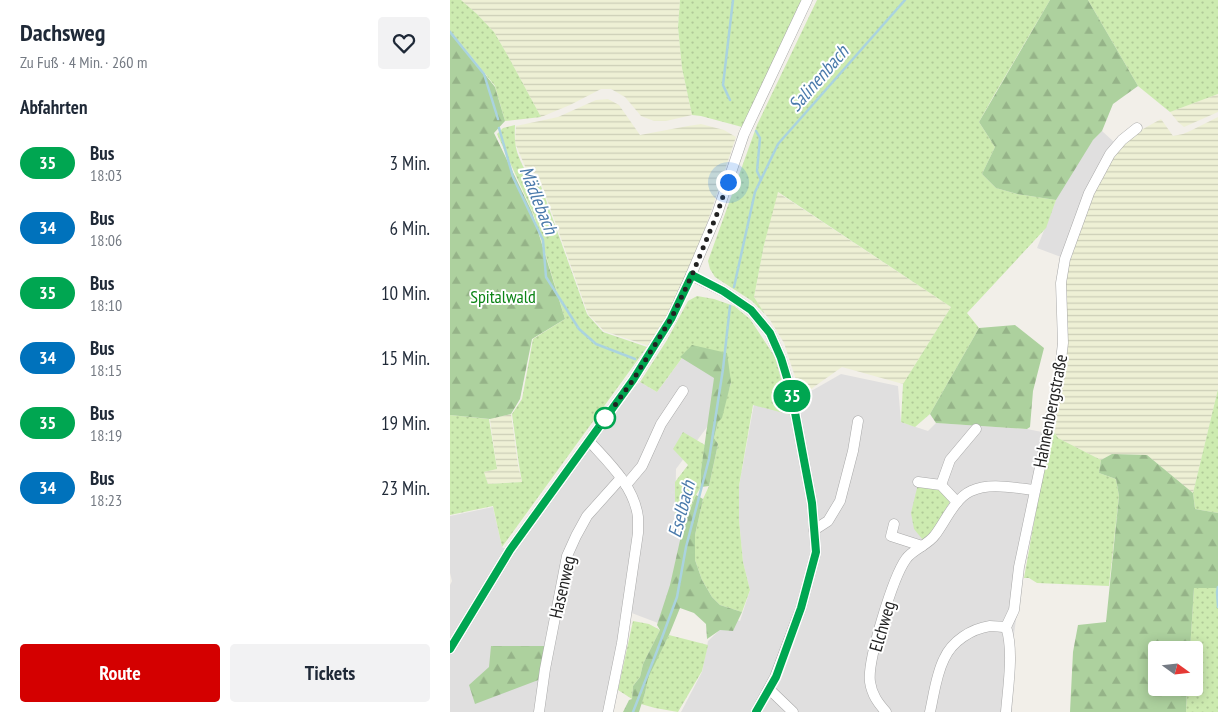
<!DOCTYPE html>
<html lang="de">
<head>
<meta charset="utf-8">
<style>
  body { margin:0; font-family:"PT Sans Narrow",sans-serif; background:#f2f2f3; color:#1f2937; height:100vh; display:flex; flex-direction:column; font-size:19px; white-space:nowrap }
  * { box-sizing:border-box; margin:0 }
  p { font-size:16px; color:#747a83 }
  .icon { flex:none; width:28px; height:28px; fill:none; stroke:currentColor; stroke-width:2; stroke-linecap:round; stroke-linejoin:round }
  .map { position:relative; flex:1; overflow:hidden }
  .drawer { display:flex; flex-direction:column; background:#fff; width:450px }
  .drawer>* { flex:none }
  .badge { padding:0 10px; border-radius:16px; font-size:18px; line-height:32px }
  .needle { width:32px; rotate:105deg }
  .tools { position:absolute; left:698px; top:641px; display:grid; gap:10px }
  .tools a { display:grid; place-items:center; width:55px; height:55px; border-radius:5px; background:#fff; box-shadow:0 2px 12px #0003; font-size:25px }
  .you { position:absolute; width:25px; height:25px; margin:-12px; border:4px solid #fff; border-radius:50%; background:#1a73e8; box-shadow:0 0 0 8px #1a73e833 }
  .map>.badge { position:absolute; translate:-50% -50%; box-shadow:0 0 0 2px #fff }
  h2 { padding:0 20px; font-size:19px; line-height:45px }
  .round { display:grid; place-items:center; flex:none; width:52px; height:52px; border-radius:5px; background:#f2f2f3 }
  .overview { display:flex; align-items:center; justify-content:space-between; height:85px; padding:0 20px }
  h1 { font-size:24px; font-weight:700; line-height:38px }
  .primary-button { display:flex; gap:10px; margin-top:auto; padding:10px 20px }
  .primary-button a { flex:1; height:58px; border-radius:5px; background:#d40000; color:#fff; font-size:20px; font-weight:700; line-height:58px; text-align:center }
  .primary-button a+a { background:#f2f2f3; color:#1f2937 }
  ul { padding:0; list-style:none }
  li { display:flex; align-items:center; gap:15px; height:65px; padding:0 20px }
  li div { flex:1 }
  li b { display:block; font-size:19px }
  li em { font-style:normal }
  li .badge { min-width:55px; font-weight:700; text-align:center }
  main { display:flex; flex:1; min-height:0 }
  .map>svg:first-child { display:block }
  .residential { fill:#e0dfdf }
  .farmland { fill:url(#farmland-rules) }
  .grass { fill:url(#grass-dots) }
  .forest { fill:url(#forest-firs) }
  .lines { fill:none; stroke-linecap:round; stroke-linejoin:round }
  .stream { stroke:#aad3df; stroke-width:2.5 }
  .minor-casing { stroke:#a9a9a9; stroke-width:11 }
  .minor { stroke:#fff; stroke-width:10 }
  .line-casing { stroke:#fff; stroke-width:11 }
  .line { stroke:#00a651; stroke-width:8 }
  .walk { stroke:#222; stroke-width:5; stroke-dasharray:0 9 }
  .stop-dot { fill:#fff; stroke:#00a651; stroke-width:2.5 }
  .labels { text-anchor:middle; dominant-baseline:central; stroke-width:4; stroke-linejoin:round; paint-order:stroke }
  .park-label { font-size:18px; fill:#0c8416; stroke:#fff }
  .street-label { font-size:18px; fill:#222; stroke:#fff }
  .water-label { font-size:19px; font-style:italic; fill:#4a7aab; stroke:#fff }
</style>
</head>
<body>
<main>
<section class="drawer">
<div class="overview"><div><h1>Dachsweg</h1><p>Zu Fuß · 4 Min. · 260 m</p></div><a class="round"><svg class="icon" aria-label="heart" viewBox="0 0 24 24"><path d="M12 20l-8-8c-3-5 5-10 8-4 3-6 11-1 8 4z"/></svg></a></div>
<h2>Abfahrten</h2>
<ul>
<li><span class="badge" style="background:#00a651;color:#fff">35</span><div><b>Bus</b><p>18:03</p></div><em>3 Min.</em></li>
<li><span class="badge" style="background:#0072bc;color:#fff">34</span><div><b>Bus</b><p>18:06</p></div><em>6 Min.</em></li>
<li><span class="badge" style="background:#00a651;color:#fff">35</span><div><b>Bus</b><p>18:10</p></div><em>10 Min.</em></li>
<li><span class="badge" style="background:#0072bc;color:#fff">34</span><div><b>Bus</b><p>18:15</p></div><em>15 Min.</em></li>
<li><span class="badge" style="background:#00a651;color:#fff">35</span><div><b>Bus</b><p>18:19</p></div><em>19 Min.</em></li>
<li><span class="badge" style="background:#0072bc;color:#fff">34</span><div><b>Bus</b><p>18:23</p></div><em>23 Min.</em></li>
</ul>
<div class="primary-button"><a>Route</a><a>Tickets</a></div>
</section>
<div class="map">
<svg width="768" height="712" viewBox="0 0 768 712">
  <defs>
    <pattern id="farmland-rules" width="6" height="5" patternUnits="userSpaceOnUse" patternTransform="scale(1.25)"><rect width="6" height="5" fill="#eef0d5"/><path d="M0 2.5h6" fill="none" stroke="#ccceb7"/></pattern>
    <pattern id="grass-dots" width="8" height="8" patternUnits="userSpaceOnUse" patternTransform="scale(1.25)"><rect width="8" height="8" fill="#cdebb0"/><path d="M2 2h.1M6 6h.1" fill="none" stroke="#b0c997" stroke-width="1.8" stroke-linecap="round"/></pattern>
    <pattern id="forest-firs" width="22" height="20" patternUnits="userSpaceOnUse" patternTransform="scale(1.25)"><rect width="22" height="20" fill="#add19e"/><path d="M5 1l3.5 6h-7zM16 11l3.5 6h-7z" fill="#95b388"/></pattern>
  </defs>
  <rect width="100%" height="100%" fill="#f2efe9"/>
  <g class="residential">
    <path d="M652,131l13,12 -54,114 -24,-9 19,-48 17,-35 20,-25z"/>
    <path d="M238,350l36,10 -8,55 -40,54 -1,54 13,6 -22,97 -37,-14 -19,100h-160v-127l2,-4 -2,-8v-57l43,-9 9,40 10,7 123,-167 5,-5 17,10z"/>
    <path d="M391,374l57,12 3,36 27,9 8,-8 91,6 15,3 -28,202 -2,78h-331l21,-40 6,-31 24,-23 8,3 10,-31 -7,-28 -4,-42v-34l15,-82 37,10 15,-22 7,-2z"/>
  </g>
  <g class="farmland">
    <path d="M11,0h219l-2,27 4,41 10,47 -26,6h-12l-13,-5 -16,-19 -14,-8h-10l-31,16 -29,12 -33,-61 -14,-24 -17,-18z"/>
    <path d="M768,94v18l-34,15 -6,-5 -8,-10z"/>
    <path d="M158,99l11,6 21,30 48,-9 13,-2 23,6 12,7 -40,119 -21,47 -26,43 -45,-15 -16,-17 -50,-140 -11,-3 -12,-28 1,-17 42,-9 38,-17z"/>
    <path d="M768,117v272l-25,104 -46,-38 -35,-1 -11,6 -43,-22 -7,-11 15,-168 44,-102 24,-23 27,-15 12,17 10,-2 7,-3z"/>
    <path d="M327,192l174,115 -48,77 -61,-17 -31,22h-9l-5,-6 -13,-40 -14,-23 -5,-6 -11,-17 10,-52z"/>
    <path d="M61,414l7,51 4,17 -34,2 -4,-12 13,-3 -7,-50z"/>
  </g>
  <g class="grass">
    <path d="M0,0h11l16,14 17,18 14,24 33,61 -36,4 -10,-35 -45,-56z"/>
    <path d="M230,0h123l-61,127 -41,-11 -9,-1 -10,-47 -4,-41z"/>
    <path d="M367,0h233l-57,97 -14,25 16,25 -13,27 14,14 21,6 39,6 -10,28 -79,85 12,15 -49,86 -15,13 -14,-5 2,-38 48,-77 -173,-115 -14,53 -10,52 11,17 -13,-13 -37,-24 -5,-8 -2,-8 49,-136z"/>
    <path d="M638,0h130v94l-48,18 -32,-26z"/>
    <path d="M65,125c-1,21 1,28 11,47l11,3 50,139 16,18 44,15 -145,200 -9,-41 -43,9v-100l39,4 8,50 -13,3 4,12 34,-2 -3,-17 -7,-51 10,-15 11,-60 32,-20 -32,-106 -36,-79 6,-6z"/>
    <path d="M247,296l17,3 20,7 16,13 25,38 16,58 -38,-10 -14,81v34l4,42 7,28 -8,22 -22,-7 -8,-8 -10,-17 -7,-20v-25l8,-36 6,-13 9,-42 -4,-6 4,-16 13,-39 -49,-25 -25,34 -17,-10 27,-42 21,-39z"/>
    <path d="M768,389v124l-23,-4 -2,-16z"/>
    <path d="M601,427l7,11 43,22 -2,13 17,6 3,17 -10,90 -72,-3 -8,-5h-5z"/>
    <path d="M233,432l22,13 -4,25v17l-5,8 -13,32 -8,-3v-42l13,-17 -15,-16z"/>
    <path d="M468,484l22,5 11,11 -20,33 -8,7 -9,-11 -3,-16z"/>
    <path d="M744,588h24v124h-32l1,-24h7v-38h-4z"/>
    <path d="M183,621l16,3 11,6 -17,34 -3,13 -7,9 -1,13 -14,-9z"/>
    <path d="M219,635l39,10 -6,26 -24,41 -23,-4 -14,-4 4,-11 2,-15z"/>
  </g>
  <g class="forest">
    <path d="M600,0h38l50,86 -25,18 -11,27 -9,9 -37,60 -39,-6 -21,-6 -14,-14 13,-27 -16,-25z"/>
    <path d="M0,30l45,57 10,34 -11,12 38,79 33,107 -33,20 -12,60 -9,15 -21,5 -40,-4z"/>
    <path d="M565,325l29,23 -11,43 -3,36 -3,2 -91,-6 -6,-9 49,-86z"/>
    <path d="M242,345l35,8 4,29 -9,36 -4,4 -4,16 4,6 -9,42 -8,1v-17l13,-92 -34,-21z"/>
    <path d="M662,454l35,1 46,38 2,16 23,4v75h-24l-4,62h-34v38h31l-1,24h-116l3,-60 5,-27 28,-3 13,-126 -3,-17 -17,-6 2,-13z"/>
    <path d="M246,495l7,4 -8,36v25l7,20 10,17 8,8 22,7 -9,19 -13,-1 -13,9 -1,-15 -12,-11 -14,-5 -11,27 -21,43 -3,15 -6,19h-16l6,-12 3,-1 1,-13 7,-9 3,-13 17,-34 -3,-5 13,-40 13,-58z"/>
    <path d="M41,646h56l-6,33 -66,25 -6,-19 20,-18z"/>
  </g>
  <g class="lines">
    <g class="stream">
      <path d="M0,32l34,42 14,45"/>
      <path d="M280,100l-7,-15 10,-85"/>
      <path d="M49,128l14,49 30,63 3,37 33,52 17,15 39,15"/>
      <path d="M306,131l4,7 -3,33 4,9"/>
      <path d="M284,287l21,-95 23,-48 127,-144"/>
      <path d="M768,587l-1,5 1,15"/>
      <path d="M183,712l24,-61 20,-54 9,-50 23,-88 14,-90 7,-63"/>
    </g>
    <g class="minor-casing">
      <g id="minor">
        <path d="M241,275l32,16 28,19 19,23 11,25 10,33 21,112 4,49 -15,56 -26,69 -19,35"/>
        <path d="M139,441c20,22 45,45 49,76 0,5 0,11 0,16l-16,110 -14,69"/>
        <path d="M468,482l23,3 16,17"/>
        <path d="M176,485l16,-19 19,-42 22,-33"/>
        <path d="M491,485l9,-25 26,-31"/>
        <path d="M444,524l-3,12 31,10"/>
        <path d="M364,530l14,-9 12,-20 13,-50 5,-30"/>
        <path d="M0,649l60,-99 123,-170 38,-61 20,-44 26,-61 27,-80 63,-134"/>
        <path d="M319,689l24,23"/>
        <path d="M89,712l6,-43 22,-113 9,-20 11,-20 34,-38"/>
        <path d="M436,712c-8,-9 -14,-17 -16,-30 -3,-21 23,-105 36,-123 7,-10 22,-14 29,-24 10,-13 20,-37 36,-44 19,-9 43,-3 64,-1"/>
        <path d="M480,712c4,-18 6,-37 14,-53 8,-18 27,-30 46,-33 5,0 11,1 16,1"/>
        <path d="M556,712c2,-25 8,-62 0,-85l8,-17 5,-43 40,-190 4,-34 -2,-60 4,-24 24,-66 21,-39 12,-14 15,-12"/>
      </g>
    </g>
    <use href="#minor" class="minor"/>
  </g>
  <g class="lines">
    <g class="line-casing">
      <path id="line" d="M0,649l60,-99 123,-170 38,-61 21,-44 31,16 28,19 19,23 11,25 10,33 21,112 4,49 -15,56 -25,69 -20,35"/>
    </g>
    <use href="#line" class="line"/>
    <path class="walk" d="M155,418l-5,8 33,-46 38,-61 21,-44 25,-61 11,-32"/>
  </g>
  <circle class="stop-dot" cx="155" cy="418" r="10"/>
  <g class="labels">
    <g class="park-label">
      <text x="53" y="296">Spitalwald</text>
    </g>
    <g class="street-label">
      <text transform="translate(600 411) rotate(-79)">Hahnenbergstraße</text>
      <text transform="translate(112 587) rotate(-77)">Hasenweg</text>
      <text transform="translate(432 626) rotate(-74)">Elchweg</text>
    </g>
    <g class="water-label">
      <text transform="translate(368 78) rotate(-49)">Salinenbach</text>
      <text transform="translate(89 200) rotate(68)">Mädlebach</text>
      <text transform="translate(231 509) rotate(-75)">Eselbach</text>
    </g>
  </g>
</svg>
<div class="tools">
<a><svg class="needle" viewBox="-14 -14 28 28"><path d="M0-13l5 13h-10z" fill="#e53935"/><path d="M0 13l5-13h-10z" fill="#747a83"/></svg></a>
</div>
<div class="you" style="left:278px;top:182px"></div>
<b class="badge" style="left:342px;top:396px;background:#00a651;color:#fff">35</b>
</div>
</main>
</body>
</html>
